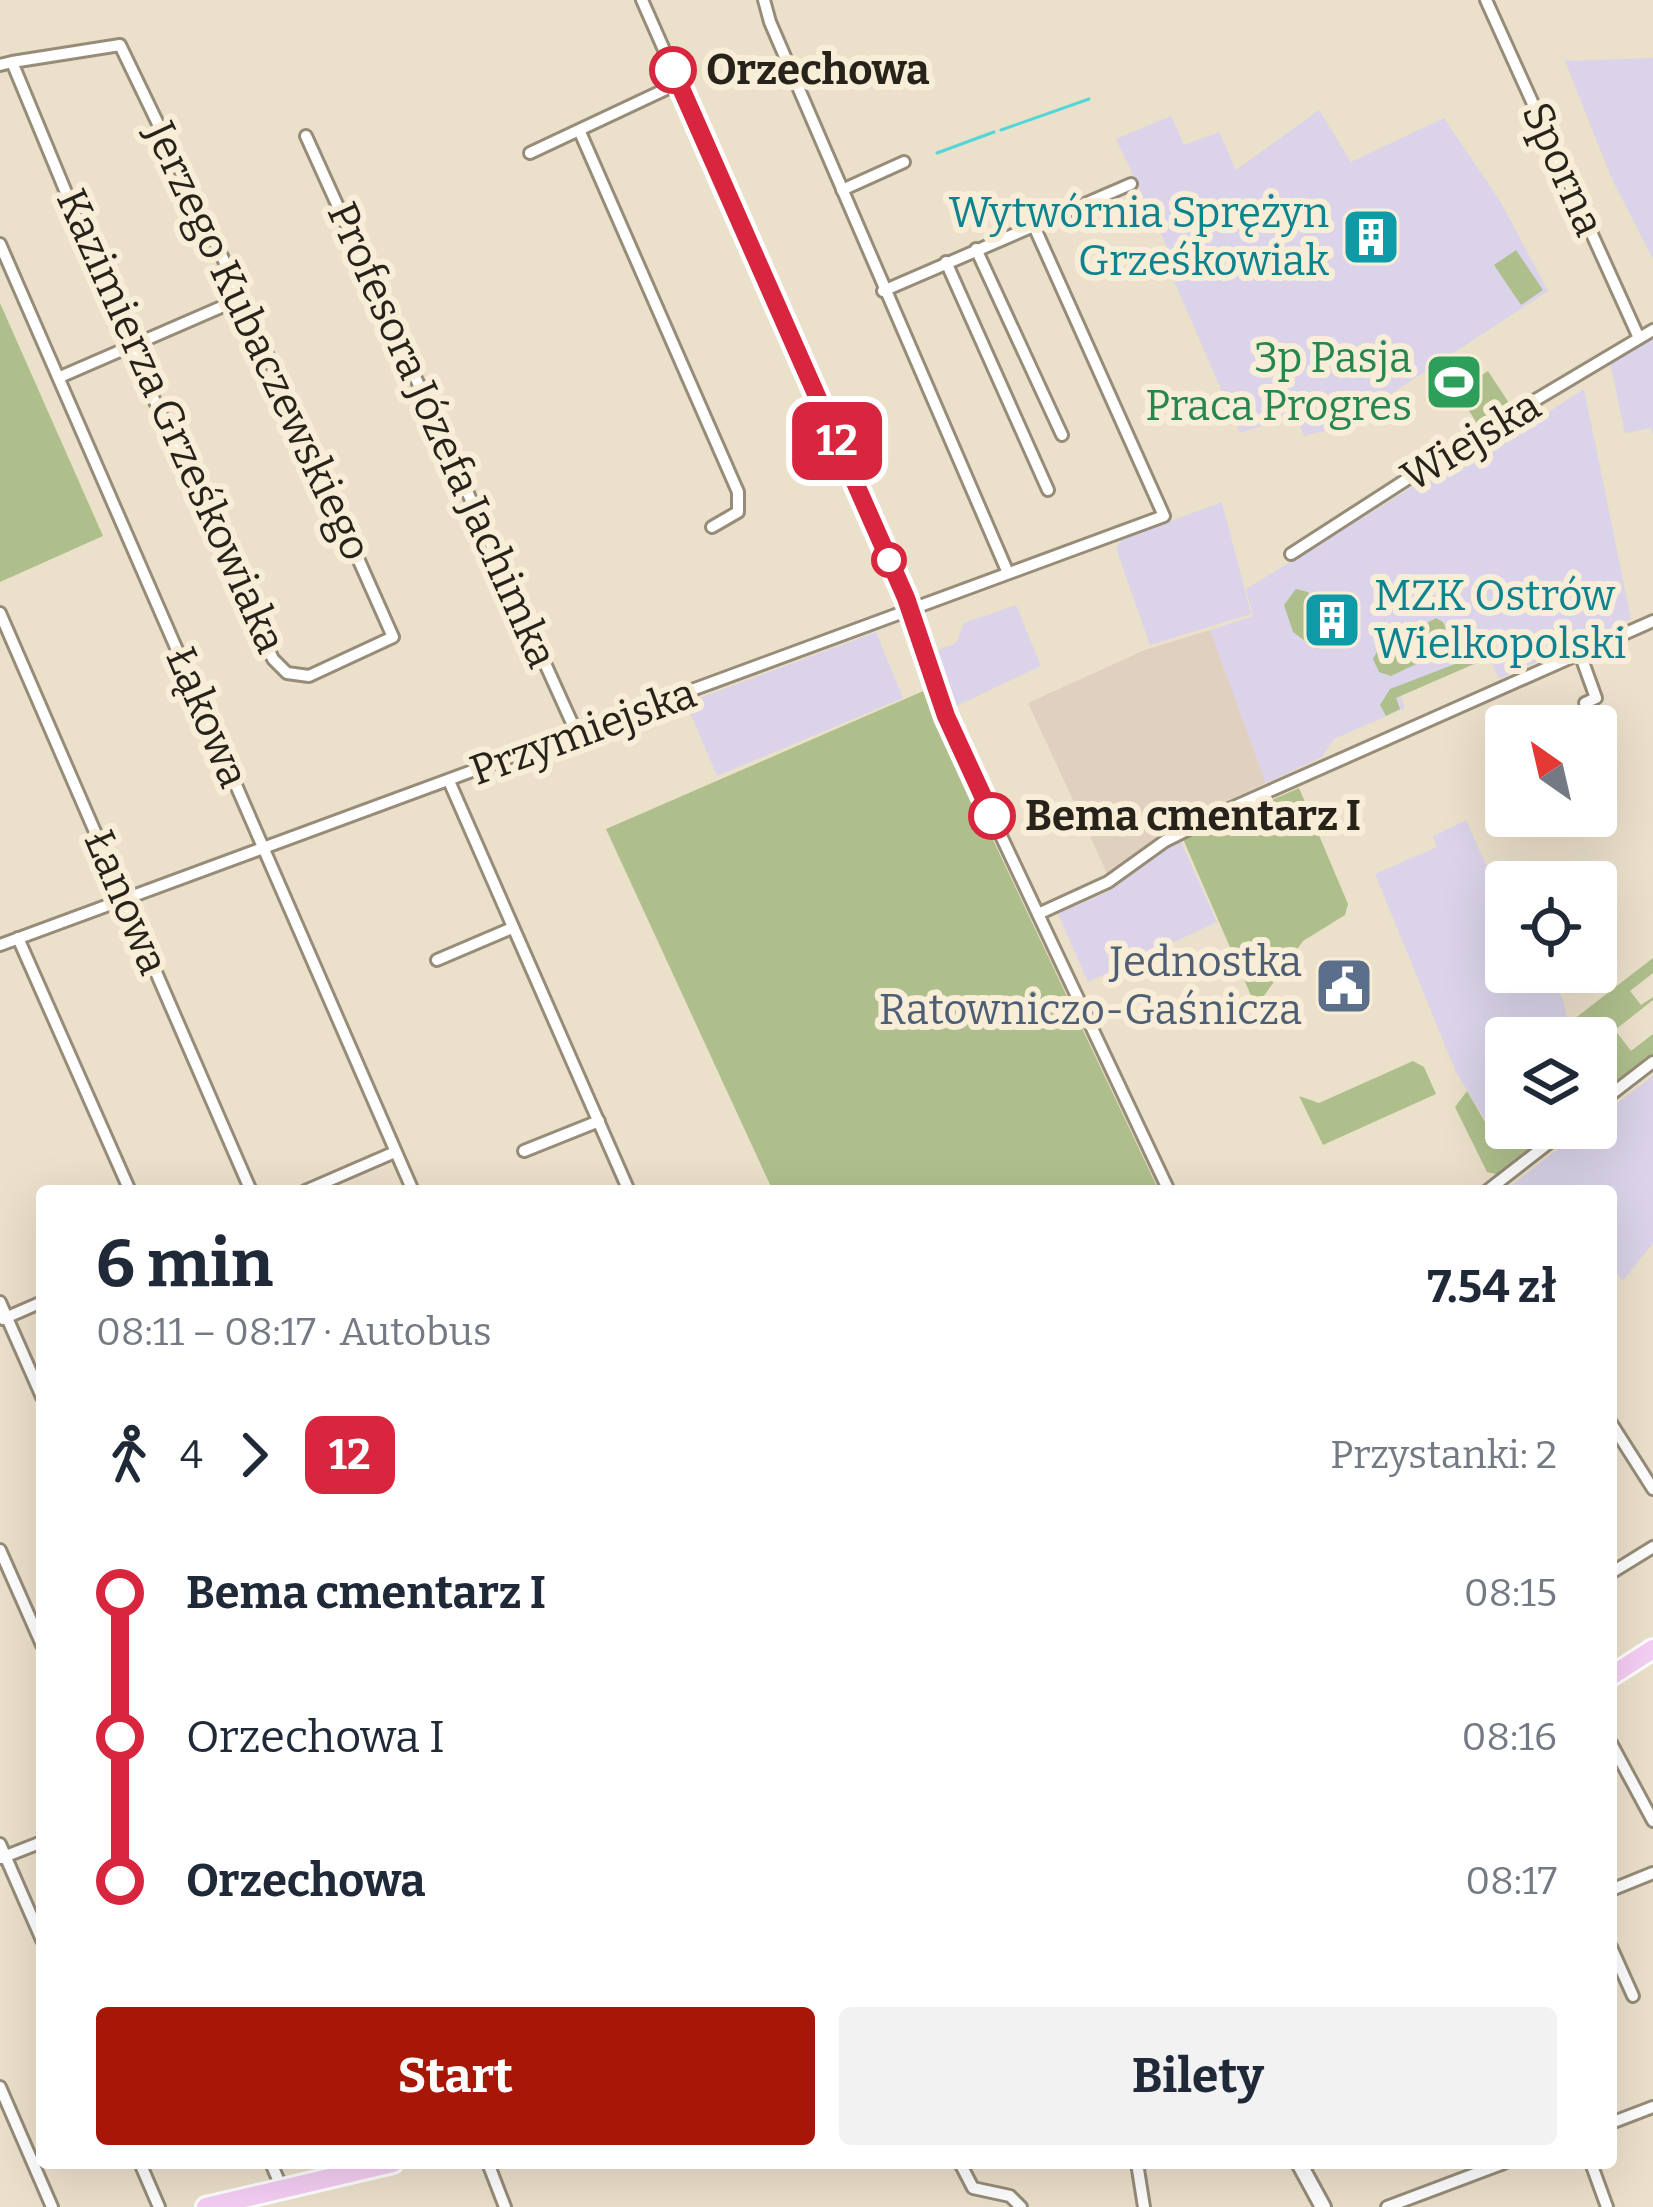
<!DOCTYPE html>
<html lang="pl">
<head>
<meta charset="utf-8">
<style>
  body { margin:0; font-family:Bitter,serif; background:#f2f2f3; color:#1f2937; height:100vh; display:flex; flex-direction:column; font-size:45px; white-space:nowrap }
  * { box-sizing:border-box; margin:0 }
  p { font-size:39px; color:#747a83 }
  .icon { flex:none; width:66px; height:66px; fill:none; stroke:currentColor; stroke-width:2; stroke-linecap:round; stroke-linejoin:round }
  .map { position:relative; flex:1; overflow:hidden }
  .details { position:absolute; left:36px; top:1185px; width:1581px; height:984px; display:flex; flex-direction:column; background:#fff; border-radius:12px; box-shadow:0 12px 48px #0002 }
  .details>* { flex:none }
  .badge { padding:0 24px; border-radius:18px; font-size:42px; line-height:78px }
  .needle { width:78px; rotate:326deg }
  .tools { position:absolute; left:1485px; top:705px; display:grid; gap:24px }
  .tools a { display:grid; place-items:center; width:132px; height:132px; border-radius:12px; background:#fff; box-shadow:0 12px 48px #0002; font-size:60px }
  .map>.badge { position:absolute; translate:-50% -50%; box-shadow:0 0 0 6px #fff }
  .legs { display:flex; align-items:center; gap:18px; height:132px; padding:0 60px; font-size:39px }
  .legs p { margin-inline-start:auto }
  .overview { display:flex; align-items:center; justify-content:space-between; height:204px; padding:0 60px }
  h1 { font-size:66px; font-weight:700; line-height:90px }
  .action { display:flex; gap:24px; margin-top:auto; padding:24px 60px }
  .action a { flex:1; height:138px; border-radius:12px; background:#a81607; color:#fff; font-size:48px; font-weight:700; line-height:138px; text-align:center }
  .action a+a { background:#f2f2f3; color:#1f2937 }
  ul { padding:0 60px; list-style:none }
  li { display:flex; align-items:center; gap:42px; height:144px; font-size:45px }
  li i { display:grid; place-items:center; width:18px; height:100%; margin:0 15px; background:currentColor }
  li i::after { content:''; width:30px; height:30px; margin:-15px; border:9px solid; border-radius:50%; background:#fff }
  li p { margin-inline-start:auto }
  li:first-child i { background:linear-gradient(#0000 50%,currentColor 0) }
  li:last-child i { background:linear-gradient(currentColor 50%,#0000 0) }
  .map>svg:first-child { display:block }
  .commercial { fill:#e0d0bf }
  .industrial { fill:#dad3e9 }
  .green { fill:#afbf8c }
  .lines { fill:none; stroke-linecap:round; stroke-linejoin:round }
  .stream { stroke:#53d6d9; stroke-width:3 }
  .minor-casing { stroke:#968c78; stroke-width:16 }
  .tertiary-casing { stroke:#968c78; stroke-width:20 }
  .primary-casing { stroke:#fff; stroke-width:24 }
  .minor { stroke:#fff; stroke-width:10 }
  .tertiary { stroke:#fff; stroke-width:14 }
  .primary { stroke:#f5cef4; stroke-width:18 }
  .line-1-casing { stroke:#fff; stroke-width:27 }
  .line-1 { stroke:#d7263d; stroke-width:18 }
  .stop-1-dot { fill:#fff; stroke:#d7263d; stroke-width:6 }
  .labels { text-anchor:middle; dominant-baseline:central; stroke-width:12; stroke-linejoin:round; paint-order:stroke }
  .stop-label { font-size:42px; font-weight:bold; fill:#27231b; stroke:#f8edd7; text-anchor:start }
  .street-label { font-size:42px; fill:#27231b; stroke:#f8edd7 }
  .culture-label { font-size:42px; fill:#0d838f; stroke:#f8edd7; text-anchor:end }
  .leisure-label { font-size:42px; fill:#27864d; stroke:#f8edd7; text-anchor:end }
  .service-label { font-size:42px; fill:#4e5e75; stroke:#f8edd7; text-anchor:end }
</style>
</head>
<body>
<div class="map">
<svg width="1653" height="2207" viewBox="0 0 1653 2207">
  <rect width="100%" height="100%" fill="#ebe0ca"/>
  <path class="commercial" d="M1210,630l56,153 -93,42 -66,48 -79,-170 117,-53z"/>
  <g class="industrial">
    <path d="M1653,58v201l-41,-80 -47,-118z"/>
    <path d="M1319,110l32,52 93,-44 56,83 48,90 -168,110 -52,29 -24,6 -8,-21 -56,18 -79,-182 6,-4 -51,-108 55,-23 13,29 35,-13 17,38z"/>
    <path d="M1653,337v98l-2,-7 -26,5 -15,-70z"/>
    <path d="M1584,389l47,230 -132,60 -9,-21 -90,37 5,13 -71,31 -12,18 -56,26 -56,-153 43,-14 -7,-27 282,-173 7,5z"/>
    <path d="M1222,502l29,112 -101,31 -34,-97 6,-9z"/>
    <path d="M1016,605l25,61 -89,42 -21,-55 25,-10 8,-20z"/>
    <path d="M876,632l27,66 -186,78 -31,-73z"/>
    <path d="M1466,820l40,90v62h45l13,31 4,22 10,13h-72v69l-21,13 -29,-48 -81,-198 62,-27 -4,-11z"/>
    <path d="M1180,840l37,82 -129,60 -30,-68 49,-22z"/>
    <path d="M1653,1076v167l-30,38 -12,-15v-75h-107l81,-63h11v-9z"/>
  </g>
  <g class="green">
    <path d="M1516,250l27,40 -22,15 -27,-40z"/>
    <path d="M0,303l103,233 -103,46z"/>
    <path d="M1488,371l23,35 -32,21 -22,-36z"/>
    <path d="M1524,413l4,3 -111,68 3,-7z"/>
    <path d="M1296,589l12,3 24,54 -16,3 -23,-17 -9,-27z"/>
    <path d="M1436,618l7,4 9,20 -4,7 -57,27 -12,-4 -6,-13 5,-9z"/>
    <path d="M1489,651l1,6 -94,41 4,11 -14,7 -6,-11 10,-16z"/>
    <path d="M928,689l15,45 216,457h-386l-167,-362z"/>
    <path d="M1299,788l49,116 -3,11 -42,26 -47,66 -73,-168z"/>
    <path d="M1653,958v15l-23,18 11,14 12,-8v3l-38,30 16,21 22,-17v22l-35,27 -7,-2 -15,-17v-26h-16l-11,-15z"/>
    <path d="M1413,1061l11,6 12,27 -113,51 -24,-49 20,7z"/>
    <path d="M1467,1091l18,31 21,-13v19h30l10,12 -46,35 -13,-3 -32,-65z"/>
  </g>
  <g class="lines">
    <g class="stream">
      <path d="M1001,130l88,-31"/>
      <path d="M937,153l57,-21"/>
    </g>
    <g class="minor-casing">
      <g id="minor">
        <path d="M642,0l264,598 53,149 210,444"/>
        <path d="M764,0l6,22 238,551"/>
        <path d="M1486,0l153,338"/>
        <path d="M0,65l12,-3 108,-17 122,253 151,339 -84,39 -22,-3 -14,-14 -143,-312 -118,-285"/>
        <path d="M580,132l158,360v20l-26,15"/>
        <path d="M306,136l271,598"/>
        <path d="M530,153l149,-70"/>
        <path d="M842,190l62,-28"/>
        <path d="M0,244l413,947"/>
        <path d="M976,249l86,186"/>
        <path d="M946,262l102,228"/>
        <path d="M883,291l248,-107"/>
        <path d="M60,377l182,-79"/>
        <path d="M1291,554l169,-109 193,-115"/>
        <path d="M0,613l251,578"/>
        <path d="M1579,651l17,47 -11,5"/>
        <path d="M449,781l180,410"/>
        <path d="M1038,914l70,-32 57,-41 64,-32 424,-188"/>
        <path d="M18,938l112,253"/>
        <path d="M0,945l1164,-429 -131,-292"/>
        <path d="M437,960l75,-32"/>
        <path d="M1596,1106l57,-44"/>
        <path d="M524,1151l75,-30"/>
        <path d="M305,1191l90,-39"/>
        <path d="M1487,1191l81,-63"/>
        <path d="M0,1302l42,95"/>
        <path d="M3,1319l39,-17"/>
        <path d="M1611,1423l42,66"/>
        <path d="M0,1550l42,95"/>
        <path d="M1611,1573l42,-26"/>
        <path d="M1611,1743l42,78"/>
        <path d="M0,1844l42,96"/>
        <path d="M1,1858l41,-16"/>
        <path d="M1611,1890l42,-17"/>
        <path d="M1611,1947l22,49"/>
        <path d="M0,2087l52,120"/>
        <path d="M1611,2123l42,-16"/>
        <path d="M140,2163l19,44"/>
        <path d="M271,2163l12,28"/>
        <path d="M488,2163l17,44"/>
        <path d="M960,2163l13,25 37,8 11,11"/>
        <path d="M1137,2163l7,44"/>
        <path d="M1591,2163l16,44"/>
        <path d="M1387,2207l117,-44"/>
      </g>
    </g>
    <g class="tertiary-casing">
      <path id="tertiary" d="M1299,2163l24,44"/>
    </g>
    <g class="primary-casing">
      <g id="primary">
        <path d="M1611,1676l42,-27"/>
        <path d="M206,2207l187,-44"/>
      </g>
    </g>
    <use href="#minor" class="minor"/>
    <use href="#tertiary" class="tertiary"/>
    <use href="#primary" class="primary"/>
  </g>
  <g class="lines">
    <g class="line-1-casing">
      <path id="line-1" d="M673,70l233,528 40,118 46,100"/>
    </g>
    <use href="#line-1" class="line-1"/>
  </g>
  <defs>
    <g id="building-square" transform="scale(3)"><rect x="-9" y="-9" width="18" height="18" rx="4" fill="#0f9aa8" stroke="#f8edd7"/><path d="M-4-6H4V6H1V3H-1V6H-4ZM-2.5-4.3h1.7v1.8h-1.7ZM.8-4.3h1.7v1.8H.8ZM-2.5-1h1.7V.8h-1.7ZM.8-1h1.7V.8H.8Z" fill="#fff"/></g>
    <g id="stadium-square" transform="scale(3)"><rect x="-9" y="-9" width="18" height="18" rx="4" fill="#2e9e5b" stroke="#f8edd7"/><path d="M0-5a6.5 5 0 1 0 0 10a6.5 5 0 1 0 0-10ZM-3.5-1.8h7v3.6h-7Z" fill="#fff"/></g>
    <g id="civic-square" transform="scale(3)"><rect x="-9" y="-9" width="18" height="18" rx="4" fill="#5c6f8a" stroke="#f8edd7"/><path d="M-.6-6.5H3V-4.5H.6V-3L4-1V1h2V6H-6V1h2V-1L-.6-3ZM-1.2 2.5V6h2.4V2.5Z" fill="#fff"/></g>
  </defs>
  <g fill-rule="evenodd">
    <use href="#building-square" x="1371" y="237"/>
    <use href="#stadium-square" x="1454" y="382"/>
    <use href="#building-square" x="1332" y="620"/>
    <use href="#civic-square" x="1344" y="986"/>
  </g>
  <g class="stop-1-dot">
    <circle cx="673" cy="70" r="21"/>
    <circle cx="889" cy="560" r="15"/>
    <circle cx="992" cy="816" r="21"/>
  </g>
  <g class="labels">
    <g class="stop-label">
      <text x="706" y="70">Orzechowa</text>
      <text x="1025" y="816">Bema cmentarz I</text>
    </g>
    <g class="street-label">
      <text transform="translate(1563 169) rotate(66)">Sporna</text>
      <text transform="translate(258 341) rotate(65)">Jerzego Kubaczewskiego</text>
      <text transform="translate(171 421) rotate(66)">Kazimierza Grześkowiaka</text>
      <text transform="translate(442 435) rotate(66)">Profesora Józefa Jachimka</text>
      <text transform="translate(1471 441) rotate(-31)">Wiejska</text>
      <text transform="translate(207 717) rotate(67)">Łąkowa</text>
      <text transform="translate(583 732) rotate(-20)">Przymiejska</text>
      <text transform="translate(126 902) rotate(67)">Łanowa</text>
    </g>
    <g class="culture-label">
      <text x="1329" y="213">Wytwórnia Sprężyn<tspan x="1329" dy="48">Grześkowiak</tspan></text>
      <text x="1374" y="596" text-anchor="start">MZK Ostrów<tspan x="1374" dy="48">Wielkopolski</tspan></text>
    </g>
    <g class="leisure-label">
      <text x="1412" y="358">3p Pasja<tspan x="1412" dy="48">Praca Progres</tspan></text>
    </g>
    <g class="service-label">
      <text x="1302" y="962">Jednostka<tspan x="1302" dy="48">Ratowniczo-Gaśnicza</tspan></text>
    </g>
  </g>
</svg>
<div class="tools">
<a><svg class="needle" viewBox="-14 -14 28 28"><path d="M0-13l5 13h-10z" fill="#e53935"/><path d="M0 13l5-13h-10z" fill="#747a83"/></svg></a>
<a><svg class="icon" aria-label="locate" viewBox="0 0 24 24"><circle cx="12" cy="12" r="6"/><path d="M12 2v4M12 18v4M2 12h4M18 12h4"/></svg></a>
<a><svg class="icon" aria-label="layers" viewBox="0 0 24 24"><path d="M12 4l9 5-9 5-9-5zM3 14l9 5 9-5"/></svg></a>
</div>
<b class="badge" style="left:837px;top:441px;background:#d7263d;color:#fff">12</b>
<section class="details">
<div class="overview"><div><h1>6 min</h1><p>08:11 – 08:17 · Autobus</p></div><b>7.54 zł</b></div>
<div class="legs"><svg class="icon" aria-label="walk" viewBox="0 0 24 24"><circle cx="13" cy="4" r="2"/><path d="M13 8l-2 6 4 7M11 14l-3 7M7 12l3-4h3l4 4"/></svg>4<svg class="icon" aria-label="forward" viewBox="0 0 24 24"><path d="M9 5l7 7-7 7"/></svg><b class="badge" style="background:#d7263d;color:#fff">12</b><p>Przystanki: 2</p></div>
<ul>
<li><i style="color:#d7263d"></i><b>Bema cmentarz I</b><p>08:15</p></li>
<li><i style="color:#d7263d"></i><span>Orzechowa I</span><p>08:16</p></li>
<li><i style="color:#d7263d"></i><b>Orzechowa</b><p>08:17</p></li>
</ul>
<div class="action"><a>Start</a><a>Bilety</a></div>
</section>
</div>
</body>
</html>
